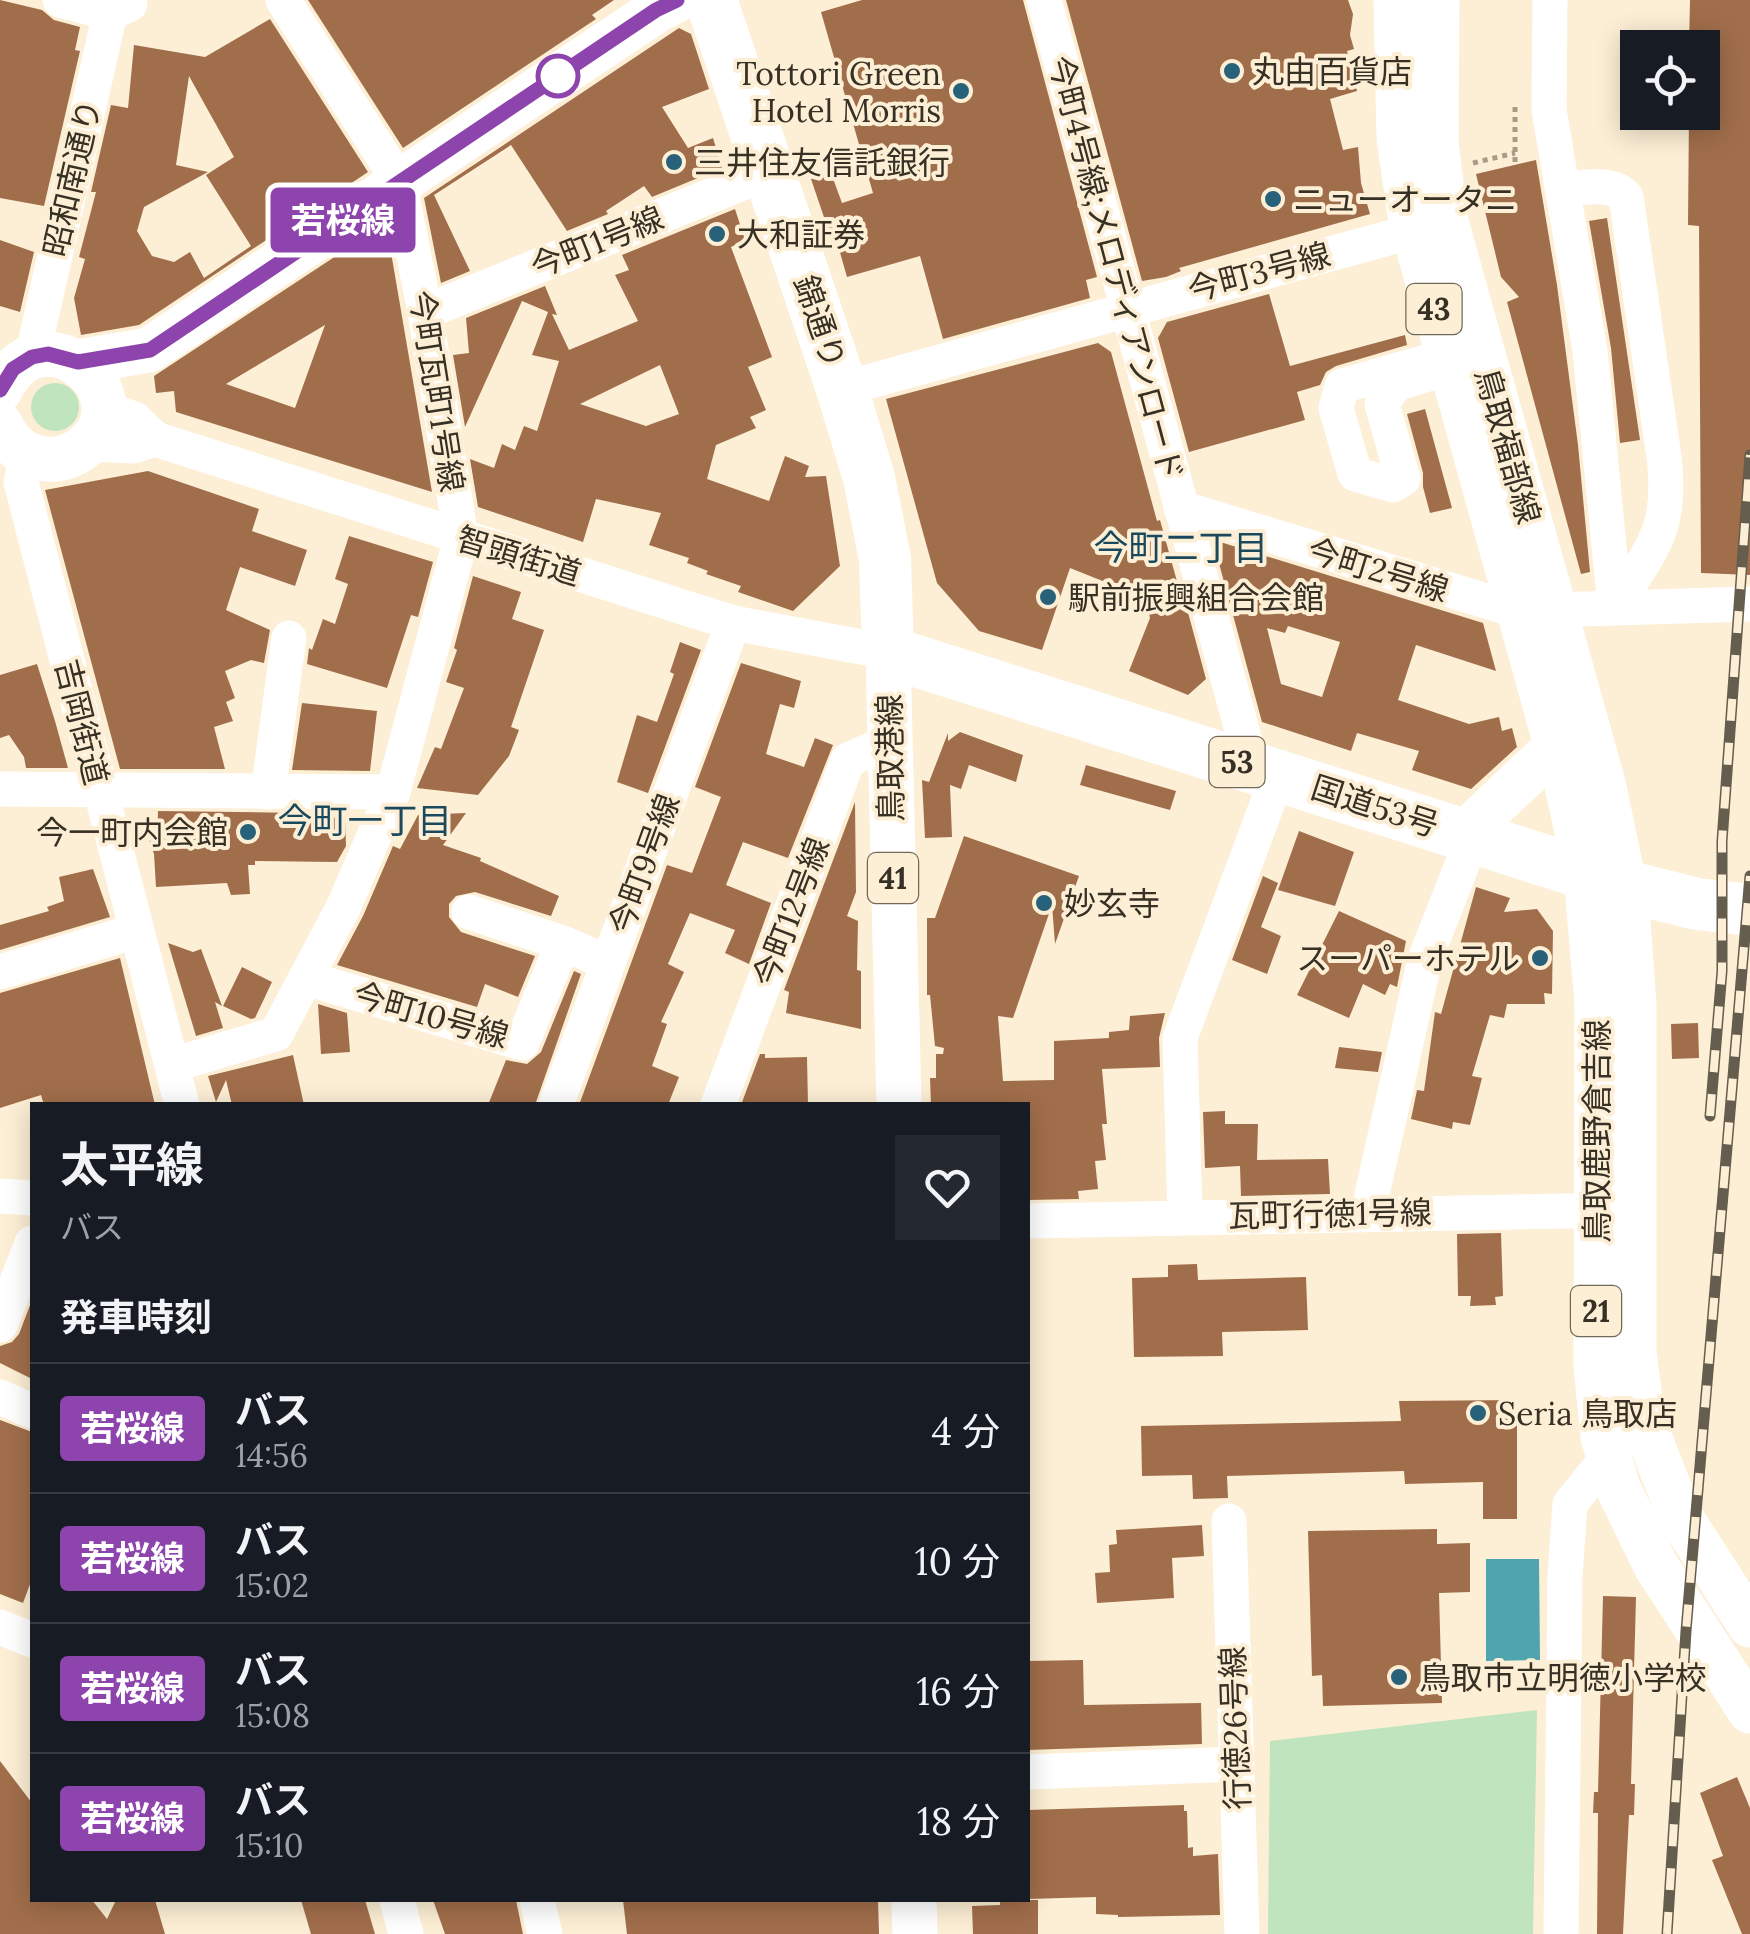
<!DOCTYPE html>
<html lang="ja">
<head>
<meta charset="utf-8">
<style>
  body { margin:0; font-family:Lora,"Noto Sans JP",serif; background:#242831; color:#f1f3f6; height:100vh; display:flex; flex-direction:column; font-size:38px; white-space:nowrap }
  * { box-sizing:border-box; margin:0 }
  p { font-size:32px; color:#9ea1a6 }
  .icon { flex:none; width:55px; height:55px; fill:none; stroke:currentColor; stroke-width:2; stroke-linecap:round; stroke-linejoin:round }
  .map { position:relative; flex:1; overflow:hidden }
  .drawer { position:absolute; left:30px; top:1102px; width:1000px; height:800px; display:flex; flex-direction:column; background:#171b24; border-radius:0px; box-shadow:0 5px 25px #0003 }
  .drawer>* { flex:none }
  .badge { padding:0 20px; border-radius:8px; font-size:35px; line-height:65px }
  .tools { position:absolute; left:1620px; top:30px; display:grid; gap:20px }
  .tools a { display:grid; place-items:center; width:100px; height:100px; border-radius:0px; background:#171b24; box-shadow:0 5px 25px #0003; font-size:50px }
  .map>.badge { position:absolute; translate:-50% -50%; box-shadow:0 0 0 5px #fff }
  h2 { padding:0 30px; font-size:38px; line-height:90px }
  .round { display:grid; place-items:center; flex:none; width:105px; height:105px; border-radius:0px; background:#242831 }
  .headline { display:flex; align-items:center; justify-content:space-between; height:170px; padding:0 30px }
  h1 { font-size:48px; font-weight:700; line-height:75px }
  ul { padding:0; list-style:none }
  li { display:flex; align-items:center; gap:30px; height:130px; padding:0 30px; border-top:2px solid #363941 }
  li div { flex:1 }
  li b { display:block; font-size:38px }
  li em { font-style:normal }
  li .badge { min-width:110px; font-weight:700; text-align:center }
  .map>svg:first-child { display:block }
  .green { fill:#c0e4bd }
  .water { fill:#50a4ae }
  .building { fill:#a16e4b; fill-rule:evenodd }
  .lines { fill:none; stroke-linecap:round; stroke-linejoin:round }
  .path { stroke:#a79c88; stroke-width:5; stroke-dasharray:5 5; stroke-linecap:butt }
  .minor { stroke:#fff; stroke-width:35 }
  .major { stroke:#fff; stroke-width:45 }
  .highway { stroke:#fff; stroke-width:52 }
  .rail-casing { stroke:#655d4d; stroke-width:11 }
  .rail { stroke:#fdefd5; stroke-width:8; stroke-dasharray:22; stroke-linecap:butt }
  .line-casing { stroke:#fff; stroke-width:22 }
  .line { stroke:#8e44ad; stroke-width:15 }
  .poi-dot { fill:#27617a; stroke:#fdefd5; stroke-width:4 }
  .stop-dot { fill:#fff; stroke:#8e44ad; stroke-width:5 }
  .labels { text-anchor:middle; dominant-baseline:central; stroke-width:8; stroke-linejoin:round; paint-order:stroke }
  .shield { fill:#fdefd5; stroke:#726959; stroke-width:2.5 }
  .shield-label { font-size:30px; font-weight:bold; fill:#373024 }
  .poi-label { font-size:32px; fill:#373024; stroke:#fdefd5; text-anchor:start }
  .street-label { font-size:32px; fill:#373024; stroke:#fdefd5 }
  .neighbourhood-label { font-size:35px; fill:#1a485c; stroke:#fdefd5 }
</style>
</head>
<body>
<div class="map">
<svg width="1750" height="1934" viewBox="0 0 1750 1934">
  <rect width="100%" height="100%" fill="#fdefd5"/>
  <g class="green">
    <circle cx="55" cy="407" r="24"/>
    <path d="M1537,1710l-4,224h-265l2,-193z"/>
  </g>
  <path class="water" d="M1486,1559h53l1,101 -54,1z"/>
  <g class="building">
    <path d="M0,0l42,10 12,10 26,7 -5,23 5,1 -36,155 -44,-8z"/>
    <path d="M308,0h306l-22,15 4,4 -193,129z"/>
    <path d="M862,0h161l74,277 -11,3 4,18 -147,41 -23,-83 -73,21 -14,-49 -5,1 -17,-50 20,-6 11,30 31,-10 -52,-181z"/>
    <path d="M1066,0h282l5,14 -3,21 4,14 -7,2 10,40 -27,8 13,51 15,-3 3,36 9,31 -191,54 2,3 -15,6 -24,4z"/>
    <path d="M1690,0h60v575l-49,-2 -2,-347 -11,-1 1,-113h13v-64h-13z"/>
    <path d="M270,19l98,153 -229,153 -58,10 -7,-37 11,-39 -6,-2 17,-65h-5l20,-87 17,3 6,-63 71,12zM189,76l45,81 -28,18 45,71 -47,32 -14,-26 -16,10 -22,-6 -15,-25 7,-24 64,-35 -32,-7z"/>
    <path d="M679,28l12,6 18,55 -47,18 26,41 25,-10 9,30 -70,29 -8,-11 -38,25 2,3 -41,17 -56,-86 -77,50 36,76 -29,12 -17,-85z"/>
    <path d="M1536,160l21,125 21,160 12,127 -9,2 -74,-272 12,-5 -18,-20 -25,-103z"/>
    <path d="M735,209l10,31 -14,7 41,110 -24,10 18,43 -16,7 6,11 -40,17 -9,34 62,22 16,-45 24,10 -4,11 21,-1 14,90 -47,45 -55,-19 3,-6 -35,-12 2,-3 -21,-8 2,-5 -40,-13 12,-32 -65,-14 -13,43 -105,-35 -8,-48 24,9 8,-24 13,6 9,-24 13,5 22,-70 -27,-6 16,-43 -26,-11 -57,126 -12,-72 16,-2 -3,-35 79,-32 12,29 -5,-1 17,36 69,-29 -23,-46 14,-5 -7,-15zM660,365l19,49 -33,12 -66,-22z"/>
    <path d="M1607,218l33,222 -20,3 -9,-95 -22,-127z"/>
    <path d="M386,223l46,269 -256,-80 -2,-21 -18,2 -2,-17zM325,325l-30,83 -69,-24z"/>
    <path d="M0,240l34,12 -14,60 -20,-6z"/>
    <path d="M1269,294l21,72 115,-31 2,10 -71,21 -10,6 -6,13 -23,7 8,28 -116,32 -31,-114 9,-16z"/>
    <path d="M1098,343l13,9 46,169 3,-1 18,65 2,-2 26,96 -18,16 -59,-24 21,-53 -5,-20 -75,-30 -28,82 -63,-19 -42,-48 -51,-184z"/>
    <path d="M1425,409l27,99 -22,5 -7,-26v-14l-16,-59z"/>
    <path d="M148,471l111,38 -7,22 55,19 -12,36 -55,-19 -14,43 44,20 -6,33 -13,-3 -26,11 10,27 -9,4 7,19 -19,6 11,42h-105l-75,-279z"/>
    <path d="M349,536l84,26 -15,55 -7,-2 -24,73 -80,-24 2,-16 3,2 11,-31 12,5 13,-40 -13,-5z"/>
    <path d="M1217,541l266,82 13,48 -80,-26 -18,55 71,24 30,-7 3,14 10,-3 5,19 -46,42 -59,-19 7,-19 -62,-18 -6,18 -89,-29 -48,-177zM1288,626l52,16 -18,55 -41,-13 -14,-56 18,5z"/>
    <path d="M473,576l48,16 -9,27 32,11 -33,97 8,3 -10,26 -31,39 -61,-7 18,-41 6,2 23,-61 -18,-6 11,-32 -3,-2z"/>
    <path d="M680,642l21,8 -53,143 -31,-11 20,-67 20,7 17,-48 -4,-2z"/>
    <path d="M741,663l60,18 -7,27 -14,-4 -14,50 38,13 11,-29 18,7 -45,113 -45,-16 -17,43 45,18 -22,61 -24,-11 10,-23 -45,-17 -22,51 16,8 -23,50 6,2 -15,42 27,11 -11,28h-89l88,-240 25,8 29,-76 -26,-10z"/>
    <path d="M37,664l18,57 13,47h-42l-2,-11 -15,-22 -9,3v-63z"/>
    <path d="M302,703l75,8 -7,60 -78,-1z"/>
    <path d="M960,732l63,23 -7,27 -47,-17 -8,24 -11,-4 2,52 -27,1 -3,-58 7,2 19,-49v8z"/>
    <path d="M1086,765l90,26 -6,19 -90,-25z"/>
    <path d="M855,802l1,90 -9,24 11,5 -1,49 4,1v58l-75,-16 3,-21 -5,-2z"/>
    <path d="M158,811l143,2v6l44,-2 1,29 -9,16 -82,-1v4h-7l2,29 -19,1 -4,-12 -71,4 -2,-33 -5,-13 8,-1z"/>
    <path d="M466,813l-23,32 38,13 -1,3 79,35 -8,20 -76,-24 -19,4 -7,8v13l12,15 74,24 -17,41 -33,-13 -8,23 -140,-42 26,-49 30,-70 7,3 18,-34z"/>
    <path d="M1299,831l55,21 -19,54 -57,-16z"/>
    <path d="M964,836l115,40 -24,68 -3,-39 -39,113 -15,-2 5,65 51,-1v-39l55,-3v-6l20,-2 1,-14 35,-3 -6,25 1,29 -58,2 5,55h-5l4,36 -11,1 3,28 -20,2 1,8 -51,1v-95h-97l-1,-27h6v-24h7l1,-6 -9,-2 -5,-51h-3v-77h8z"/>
    <path d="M93,869l17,48 -110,33v-25l49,-14 -2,-4 17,-6 -5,-24z"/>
    <path d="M1263,876l15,7 -17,44 20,9 -14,38 -35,-14z"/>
    <path d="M1476,887l34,11 -6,14 33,-3 16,22 -1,63 -8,-1 1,11h-38l-3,14 -14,-3 -18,61 10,2 -12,47 -17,-3 -1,7 -41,-10 6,-29 7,1 11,-79 6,2z"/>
    <path d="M1339,911l67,30 -9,46 -7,-3 -5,11 -22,-11 -14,34 -52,-23z"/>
    <path d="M168,943l25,9 8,-3 21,57 -7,-4 8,26 -27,8z"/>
    <path d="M120,958l35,147h-111l-3,-10 -41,13v-115z"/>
    <path d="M242,967l30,15 -17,36 -4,1 -28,-13z"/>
    <path d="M574,971l7,3 -46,131h-47l18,-45 21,4 14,-12z"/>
    <path d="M318,1004l29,9 3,39 -29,2z"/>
    <path d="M1698,1023l1,35 -27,1 -1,-35z"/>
    <path d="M1339,1047l43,5 -4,20 -43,-4z"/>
    <path d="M760,1054h5v4l42,-1 1,48h-67z"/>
    <path d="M293,1055l11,50h-72l-6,-25 -10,22 -8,-26z"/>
    <path d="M1225,1111v13h33l-1,36 71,-1 2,35 -89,2 -1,-30 -35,2 -2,-56z"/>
    <path d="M1501,1233l2,63 -8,1 1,8 -26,1 1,-10h-13l-1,-62z"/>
    <path d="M1197,1264l1,16 108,-3 2,53 -86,2 1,24 -89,1 -2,-79 36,-1v-12z"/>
    <path d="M32,1300v79l-32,-16v-17l12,-4 7,-8z"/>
    <path d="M1517,1400v119h-34v-37l-78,2 -1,-13 -177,5 1,22 -35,1 -1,-24 -50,1 -1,-50 260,-5 -2,-20z"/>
    <path d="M0,1420l32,12v147l-9,24 -23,-9z"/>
    <path d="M1202,1525l2,31 -32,2 2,40 -77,5 -2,-30 15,-1 -1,-27 8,-1 -1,-14z"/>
    <path d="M1437,1529v15l33,-1v49l-31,1 3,110 -119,3 -1,-31 -10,1 -4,-145z"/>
    <path d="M1603,1596l33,1 -5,187h4l-1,31h-5l-6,119h-26l1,-121h-5l1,-21h4z"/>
    <path d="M1083,1660l1,45 117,-2 1,41 -174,6v-89z"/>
    <path d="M0,1761l32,42v97h60l15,19 9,-19h39l10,34h-165z"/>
    <path d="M1737,1777l13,31v126h-8l-30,-74 11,-4 -23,-63z"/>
    <path d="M1184,1805v6h3l1,37 5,-1v9l25,-2 2,61 -102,2v-2l-22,-1v-17l-68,2v-89z"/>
    <path d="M301,1900h64l10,34h-64z"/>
    <path d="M433,1900h83l7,34h-78z"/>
    <path d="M623,1900h255l1,34h-252z"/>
    <path d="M1000,1900h38v34h-65l-1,-28 28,-1z"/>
  </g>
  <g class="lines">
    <g class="path">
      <path d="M1515,107v57"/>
      <path d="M1473,163l42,-10"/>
    </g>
    <g class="minor">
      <path d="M60,0l50,13 20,-9"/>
      <path d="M1044,0l208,767"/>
      <path d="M1550,0l-1,110 41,241 25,256"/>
      <path d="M1564,189c20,-1 48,-8 62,8l38,260c9,73 -13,92 -49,150"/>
      <path d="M425,312l344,-140"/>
      <path d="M1447,356l-105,30 -6,22 19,66 38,11 10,-6 -21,-75 13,-20 55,-17"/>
      <path d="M32,357l81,-357"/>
      <path d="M842,389l593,-164"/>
      <path d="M103,408l32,11 20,20 578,184 155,29"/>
      <path d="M88,444l46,2 21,-7"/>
      <path d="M27,455l-6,27 161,623"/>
      <path d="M1181,508l338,103 231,-7"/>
      <path d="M0,789l393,3"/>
      <path d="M268,792l21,-154"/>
      <path d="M469,912l94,31"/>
      <path d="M0,972l136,-41"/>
      <path d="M306,978l216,65 41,-100 45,20"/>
      <path d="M172,1065l104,-31 67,-126 50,-116 68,-254 -36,-226 -26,-131 -116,-181"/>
      <path d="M556,1105l177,-482"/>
      <path d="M718,1105l130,-345 41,-18"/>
      <path d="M0,1196l32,2"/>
      <path d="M1368,1212l57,-253 48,-122"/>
      <path d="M1185,1217l-5,-179 98,-263"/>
      <path d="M1028,1221l593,-11"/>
      <path d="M0,1325l32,-82"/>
      <path d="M0,1397l32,14"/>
      <path d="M1229,1521l13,413"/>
      <path d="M0,1627l32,13"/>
      <path d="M1028,1772l209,-8"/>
      <path d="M397,1900l9,34"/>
      <path d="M537,1900l8,34"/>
      <path d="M1561,1934l4,-357 5,-73 38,-47"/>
    </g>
    <g class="major">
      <path d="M1396,0l3,139 12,82 155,560 20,92 11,131 -1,363 7,70 15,51 38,78 94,145"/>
      <path d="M1437,0l-1,142 10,80 157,561 23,110 8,112v348l9,68 37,95 70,109"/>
      <path d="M78,362l71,-12 508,-340 20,-10"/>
      <path d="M0,390c43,-88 149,8 83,58 -11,8 -23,12 -36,11 -23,-1 -38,-15 -47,-35"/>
      <path d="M888,652l11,453"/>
      <path d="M1464,834l92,-87"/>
      <path d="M914,1900l1,34"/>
    </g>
    <path class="highway" d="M711,0l131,389 27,89 16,81 3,93 737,234 72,18 53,6"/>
    <g class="rail-casing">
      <g id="rail">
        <path d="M1710,1116l12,-145v-130l28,-386"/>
        <path d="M1667,1934l19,-303 64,-755"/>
      </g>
    </g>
    <use href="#rail" class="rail"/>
  </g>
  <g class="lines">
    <g class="line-casing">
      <path id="line" d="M0,390l13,-21 19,-12 16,-3 30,8 72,-12 506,-340 21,-10"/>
    </g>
    <use href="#line" class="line"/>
  </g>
  <g class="poi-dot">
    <circle cx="1232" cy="71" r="10"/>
    <circle cx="961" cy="91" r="10"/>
    <circle cx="674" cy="162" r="10"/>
    <circle cx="1273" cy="199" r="10"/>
    <circle cx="717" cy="234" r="10"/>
    <circle cx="1048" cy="597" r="10"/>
    <circle cx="248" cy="832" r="10"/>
    <circle cx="1044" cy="903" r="10"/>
    <circle cx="1540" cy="958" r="10"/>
    <circle cx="1478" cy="1413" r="10"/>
    <circle cx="1399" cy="1677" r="10"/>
  </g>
  <circle class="stop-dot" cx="558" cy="76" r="20"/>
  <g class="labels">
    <g class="shield">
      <rect x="1406.5" y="284" width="55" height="50" rx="8"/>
      <rect x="1209.5" y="737" width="55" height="50" rx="8"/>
      <rect x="868" y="853" width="50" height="50" rx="8"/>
      <rect x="1571" y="1286" width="50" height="50" rx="8"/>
    </g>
    <g class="shield-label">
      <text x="1434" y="309">43</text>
      <text x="1237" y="762">53</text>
      <text x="893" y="878">41</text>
      <text x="1596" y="1311">21</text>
    </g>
    <g class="poi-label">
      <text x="1252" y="71">丸由百貨店</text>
      <text x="941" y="73" text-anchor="end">Tottori Green<tspan x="941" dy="37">Hotel Morris</tspan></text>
      <text x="694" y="162">三井住友信託銀行</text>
      <text x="1293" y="199">ニューオータニ</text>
      <text x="737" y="234">大和証券</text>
      <text x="1068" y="597">駅前振興組合会館</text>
      <text x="228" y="832" text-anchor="end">今一町内会館</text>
      <text x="1064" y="903">妙玄寺</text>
      <text x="1520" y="958" text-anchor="end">スーパーホテル</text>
      <text x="1498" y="1413">Seria 鳥取店</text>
      <text x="1419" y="1677">鳥取市立明徳小学校</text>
    </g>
    <g class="street-label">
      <text transform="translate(72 178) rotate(-77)">昭和南通り</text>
      <text transform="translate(597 242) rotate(-22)">今町1号線</text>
      <text transform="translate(1116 268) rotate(75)">今町4号線;メロディアンロード</text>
      <text transform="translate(1259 272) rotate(-15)">今町3号線</text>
      <text transform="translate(820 322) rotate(71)">錦通り</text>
      <text transform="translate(437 391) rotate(81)">今町瓦町1号線</text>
      <text transform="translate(1508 446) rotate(74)">鳥取福部線</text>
      <text transform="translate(519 556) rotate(17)">智頭街道</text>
      <text transform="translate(1378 570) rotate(17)">今町2号線</text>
      <text transform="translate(82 722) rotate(76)">吉岡街道</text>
      <text transform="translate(890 758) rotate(-91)">鳥取港線</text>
      <text transform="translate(1375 806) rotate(18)">国道53号</text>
      <text transform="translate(644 864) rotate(-70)">今町9号線</text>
      <text transform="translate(791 912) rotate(-69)">今町12号線</text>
      <text transform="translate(431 1015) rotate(16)">今町10号線</text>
      <text transform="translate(1596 1131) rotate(-90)">鳥取鹿野倉吉線</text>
      <text transform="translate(1330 1214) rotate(-1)">瓦町行徳1号線</text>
      <text transform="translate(1235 1728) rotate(-92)">行徳26号線</text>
    </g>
    <g class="neighbourhood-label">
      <text x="1181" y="547">今町二丁目</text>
      <text x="365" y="820">今町一丁目</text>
    </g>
  </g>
</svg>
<div class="tools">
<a><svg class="icon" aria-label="locate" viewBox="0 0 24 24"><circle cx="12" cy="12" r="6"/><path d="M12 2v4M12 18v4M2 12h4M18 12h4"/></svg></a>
</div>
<b class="badge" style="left:343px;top:220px;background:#8e44ad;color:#fff">若桜線</b>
<section class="drawer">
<div class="headline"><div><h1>太平線</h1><p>バス</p></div><a class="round"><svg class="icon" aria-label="heart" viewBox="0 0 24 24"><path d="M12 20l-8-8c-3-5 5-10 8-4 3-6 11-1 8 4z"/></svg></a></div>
<h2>発車時刻</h2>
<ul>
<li><span class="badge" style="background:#8e44ad;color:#fff">若桜線</span><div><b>バス</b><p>14:56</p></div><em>4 分</em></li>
<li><span class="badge" style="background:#8e44ad;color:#fff">若桜線</span><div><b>バス</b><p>15:02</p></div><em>10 分</em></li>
<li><span class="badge" style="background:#8e44ad;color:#fff">若桜線</span><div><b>バス</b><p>15:08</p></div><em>16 分</em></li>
<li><span class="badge" style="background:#8e44ad;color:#fff">若桜線</span><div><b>バス</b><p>15:10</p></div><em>18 分</em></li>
</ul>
</section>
</div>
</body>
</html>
